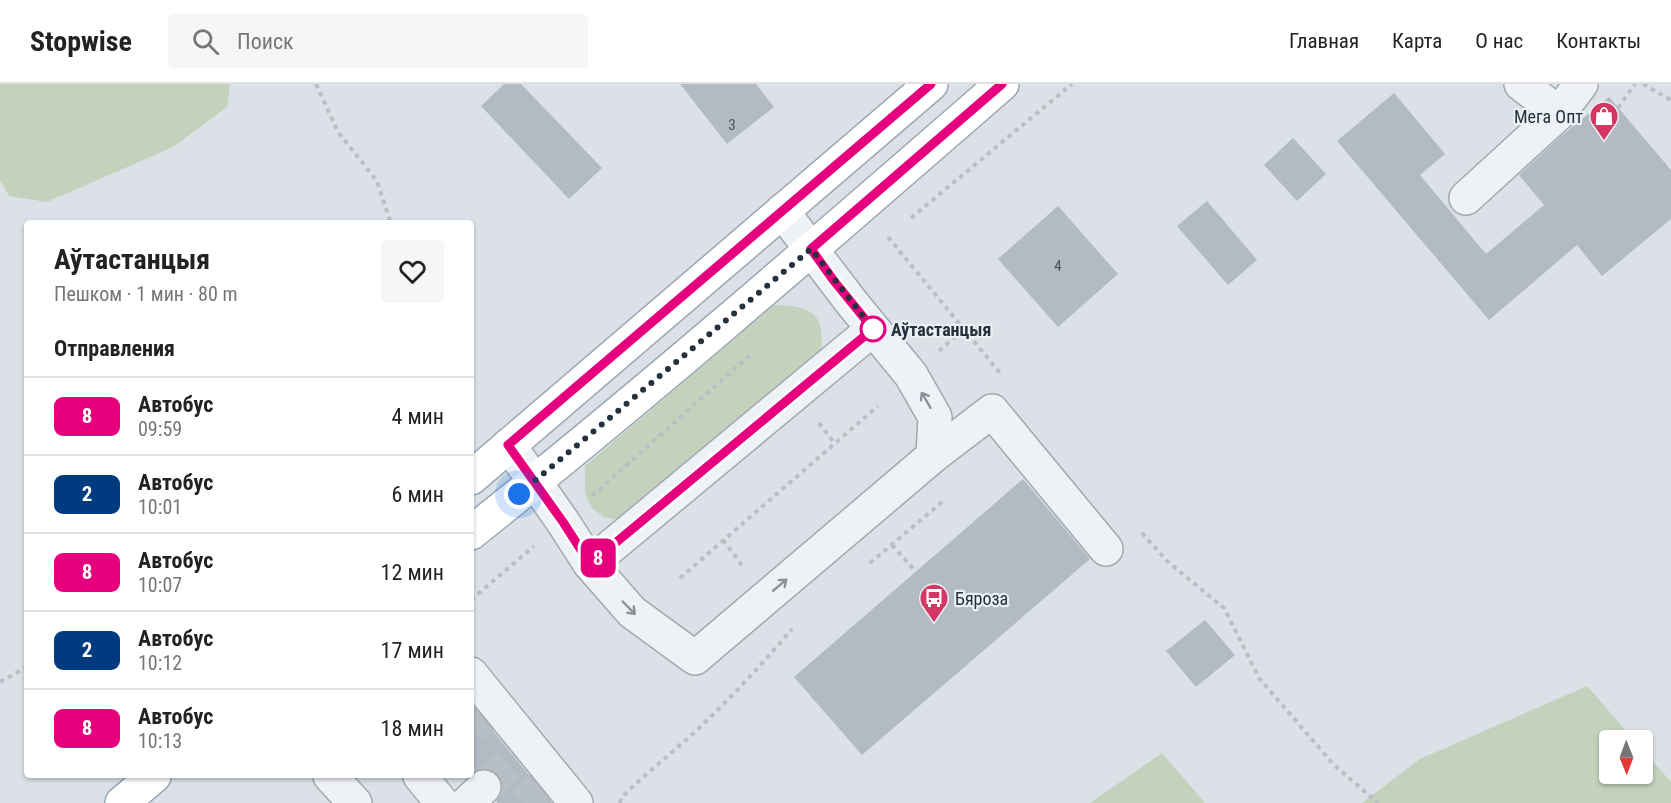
<!DOCTYPE html>
<html lang="ru">
<head>
<meta charset="utf-8">
<style>
  body { margin:0; font-family:"Roboto Condensed",sans-serif; background:#f6f6f6; color:#222; height:100vh; display:flex; flex-direction:column; font-size:22px; white-space:nowrap }
  * { box-sizing:border-box; margin:0 }
  p { font-size:20px; color:#767676 }
  .icon { flex:none; width:33px; height:33px; fill:none; stroke:currentColor; stroke-width:2; stroke-linecap:round; stroke-linejoin:round }
  .map { position:relative; flex:1; overflow:hidden }
  .details { position:absolute; left:24px; top:136px; width:450px; height:558px; display:flex; flex-direction:column; background:#fff; border-radius:6px; box-shadow:0 2px 4px #0004 }
  .details>* { flex:none }
  .badge { padding:0 12px; border-radius:9px; font-size:21px; line-height:39px }
  .needle { width:39px; rotate:179deg }
  .controls { position:absolute; left:1599px; top:646px; display:grid; gap:12px }
  .controls a { display:grid; place-items:center; width:54px; height:54px; border-radius:6px; background:#fff; box-shadow:0 2px 4px #0004; font-size:30px }
  .you { position:absolute; width:30px; height:30px; margin:-15px; border:4px solid #fff; border-radius:50%; background:#1a73e8; box-shadow:0 0 0 9px #1a73e833 }
  .map>.badge { position:absolute; translate:-50% -50%; box-shadow:0 0 0 3px #fff }
  h2 { padding:0 30px; font-size:22px; line-height:54px }
  .round { display:grid; place-items:center; flex:none; width:63px; height:63px; border-radius:6px; background:#f6f6f6 }
  .headline { display:flex; align-items:center; justify-content:space-between; height:102px; padding:0 30px }
  h1 { font-size:28px; font-weight:700; line-height:45px }
  ul { padding:0; list-style:none }
  li { display:flex; align-items:center; gap:18px; height:78px; padding:0 30px; border-top:2px solid #e0e0e0 }
  li div { flex:1 }
  li b { display:block; font-size:22px }
  li em { font-style:normal }
  li .badge { min-width:66px; font-weight:700; text-align:center }
  header { display:flex; align-items:center; gap:36px; box-sizing:border-box; height:84px; padding:0 30px; background:#fff; border-bottom:2px solid #e0e0e0 }
  header strong { font-size:28px }
  nav { display:flex; gap:33px; margin-inline-start:auto; font-size:21px }
  .search { width:420px; height:54px; background:#f6f6f6; display:flex; align-items:center; gap:15px; box-sizing:border-box; padding:0 21px; border-radius:6px; color:#767676; font-size:22px }
  .map>svg:first-child { display:block }
  .green { fill:#c4d1bc }
  .building { fill:#b2bbc3 }
  .lines { fill:none; stroke-linecap:round; stroke-linejoin:round }
  .minor-tunnel { stroke:#b7bec4; stroke-width:33; stroke-dasharray:33 16; stroke-linecap:butt }
  .minor-casing { stroke:#a1a9b0; stroke-width:36 }
  .major-casing { stroke:#9aa7b3; stroke-width:36 }
  .path { stroke:#babfc5; stroke-width:4; stroke-dasharray:4.5 4.5; stroke-linecap:butt }
  .minor { stroke:#eef1f5; stroke-width:33 }
  .major { stroke:#fff; stroke-width:33 }
  .oneway { stroke:#8a9199 }
  .line-casing { stroke:#fff; stroke-width:14 }
  .line { stroke:#e6007e; stroke-width:9 }
  .walk { stroke:#25313d; stroke-width:6; stroke-dasharray:0 10.8 }
  .stop-dot { fill:#fff; stroke:#e6007e; stroke-width:3 }
  .labels { text-anchor:middle; dominant-baseline:central; stroke-width:4.5; stroke-linejoin:round; paint-order:stroke }
  .number-label { font-size:15px; fill:#48545e }
  .poi-label { font-size:18px; fill:#25313d; stroke:#eaf0f4; text-anchor:end }
  .stop-label { font-size:18px; font-weight:bold; fill:#25313d; stroke:#eaf0f4; text-anchor:start }
</style>
</head>
<body>
<header>
<strong>Stopwise</strong>
<div class="search"><svg class="icon" aria-label="search" viewBox="0 0 24 24"><circle cx="10" cy="10" r="6"/><path d="M15 15l6 6"/></svg>Поиск</div>
<nav><a>Главная</a><a>Карта</a><a>О нас</a><a>Контакты</a></nav>
</header>
<div class="map">
<svg width="1671" height="719" viewBox="0 0 1671 719">
  <rect width="100%" height="100%" fill="#dbe1e6"/>
  <g class="green">
    <path d="M0,0h230l-3,23 -54,40 -126,55 -38,-6 -9,-16z"/>
    <path d="M774,221c38,1 51,8 47,48l-191,161 -15,5 -11,-2 -12,-9 -7,-15v-27z"/>
    <path d="M1587,602l48,55h-25v33h32l1,-24 28,32v21h-309l58,-44z"/>
    <path d="M1162,669l43,50h-115z"/>
  </g>
  <g class="building">
    <path d="M504,0h17l81,84 -33,31 -88,-93z"/>
    <path d="M680,0h76l18,23 -47,37z"/>
    <path d="M1394,9l51,61 -25,21 66,79 58,-49 -25,-30 41,-38 49,-40 62,73v49l-69,57 -25,-31 -88,75 -152,-179z"/>
    <path d="M1293,54l33,36 -29,27 -33,-36z"/>
    <path d="M1207,117l50,59 -29,25 -51,-59z"/>
    <path d="M1058,122l60,68 -60,53 -60,-68z"/>
    <path d="M1023,395l67,80 -228,196 -68,-78z"/>
    <path d="M1205,536l30,35 -39,32 -30,-36z"/>
    <path d="M471,620l81,99h-54l-2,-2 6,-8v-10l-4,-8 -9,-6h-9l-8,4 -1,-1z"/>
  </g>
  <g class="lines">
    <g class="minor-tunnel">
      <path d="M471,645l13,-12"/>
      <path d="M484,703l34,-30"/>
      <path d="M522,719l20,-17"/>
    </g>
    <g class="minor-casing">
      <g id="minor">
        <path d="M1521,0l38,29 22,-29"/>
        <path d="M1466,114l93,-85"/>
        <path d="M509,361l54,77 27,42 42,48 63,46 238,-202 2,-39 -24,-42 -59,-72 -70,-92"/>
        <path d="M933,372l59,-45 114,138"/>
        <path d="M590,480l283,-235"/>
        <path d="M471,590l105,129"/>
        <path d="M330,692l25,27"/>
        <path d="M420,692l22,27"/>
        <path d="M467,719l17,-16"/>
      </g>
    </g>
    <g class="major-casing">
      <g id="major">
        <path d="M471,394l460,-394"/>
        <path d="M471,449c181,-144 356,-297 531,-449"/>
        <path d="M122,719l32,-27"/>
      </g>
    </g>
    <g class="path">
      <path d="M316,0l22,48 39,49 14,43"/>
      <path d="M1643,0l28,16"/>
      <path d="M1618,24l17,-24"/>
      <path d="M911,134l161,-134"/>
      <path d="M888,153l112,136"/>
      <path d="M939,267l25,-22"/>
      <path d="M819,339l16,21"/>
      <path d="M592,412l158,-141"/>
      <path d="M1142,449l25,28 57,47 35,70 75,87 44,38"/>
      <path d="M723,456l21,28"/>
      <path d="M892,461l24,27"/>
      <path d="M870,479l72,-61"/>
      <path d="M680,494l198,-172"/>
      <path d="M471,516l63,-54"/>
      <path d="M0,598l27,-15"/>
      <path d="M620,719l1,-5c24,-24 51,-45 76,-68 34,-32 65,-66 95,-101"/>
    </g>
    <use href="#minor" class="minor"/>
    <use href="#major" class="major"/>
  </g>
  <defs><path id="oneway-shaft" d="M-6 0H5M1.5-3L5.5 0L1.5 3" fill="none" stroke-width="1.6" stroke-linecap="round" stroke-linejoin="round" transform="scale(1.5)"/></defs>
  <g class="oneway">
    <use href="#oneway-shaft" transform="translate(926 316) rotate(-120)"/>
    <use href="#oneway-shaft" transform="translate(780 501) rotate(-40)"/>
    <use href="#oneway-shaft" transform="translate(629 524) rotate(46)"/>
  </g>
  <g class="lines">
    <g class="line-casing">
      <path id="line" d="M931,0l-423,361 55,77 27,42 283,-235 -39,-48 -23,-32 191,-165"/>
    </g>
    <use href="#line" class="line"/>
    <path class="walk" d="M519,410l292,-245 62,80"/>
  </g>
  <defs>
    <g id="shop-pin" transform="scale(1.5)"><path d="M0 17L-7.5 6A9.5 9.5 0 1 1 7.5 6Z" fill="#d43763" stroke="#eaf0f4"/><path d="M-5-2.5h2.3a2.7 3.5 0 0 1 5.4 0H5L5.5 6h-11ZM-1.5-2.5h3a1.5 2.3 0 0 0-3 0Z" fill="#fff"/></g>
    <g id="bus-pin" transform="scale(1.5)"><path d="M0 17L-7.5 6A9.5 9.5 0 1 1 7.5 6Z" fill="#d43763" stroke="#eaf0f4"/><path d="M-5-6H5V4H4V6H2V4H-2V6H-4V4H-5ZM-3.5-4V0h7V-4ZM-3.5 1.2v1.5H-2V1.2ZM2 1.2v1.5H3.5V1.2Z" fill="#fff"/></g>
  </defs>
  <g fill-rule="evenodd">
    <use href="#shop-pin" x="1604" y="32"/>
    <use href="#bus-pin" x="934" y="514"/>
  </g>
  <circle class="stop-dot" cx="873" cy="245" r="12"/>
  <g class="labels">
    <g class="number-label">
      <text x="732" y="41">3</text>
      <text x="1058" y="182">4</text>
    </g>
    <g class="poi-label">
      <text x="1583" y="32">Мега Опт</text>
      <text x="955" y="514" text-anchor="start">Бяроза</text>
    </g>
    <g class="stop-label">
      <text x="891" y="245">Аўтастанцыя</text>
    </g>
  </g>
</svg>
<div class="controls">
<a><svg class="needle" viewBox="-14 -14 28 28"><path d="M0-13l5 13h-10z" fill="#e53935"/><path d="M0 13l5-13h-10z" fill="#767676"/></svg></a>
</div>
<div class="you" style="left:519px;top:410px"></div>
<b class="badge" style="left:598px;top:474px;background:#e6007e;color:#fff">8</b>
<section class="details">
<div class="headline"><div><h1>Аўтастанцыя</h1><p>Пешком · 1 мин · 80 m</p></div><a class="round"><svg class="icon" aria-label="heart" viewBox="0 0 24 24"><path d="M12 20l-8-8c-3-5 5-10 8-4 3-6 11-1 8 4z"/></svg></a></div>
<h2>Отправления</h2>
<ul>
<li><span class="badge" style="background:#e6007e;color:#fff">8</span><div><b>Автобус</b><p>09:59</p></div><em>4 мин</em></li>
<li><span class="badge" style="background:#003b80;color:#fff">2</span><div><b>Автобус</b><p>10:01</p></div><em>6 мин</em></li>
<li><span class="badge" style="background:#e6007e;color:#fff">8</span><div><b>Автобус</b><p>10:07</p></div><em>12 мин</em></li>
<li><span class="badge" style="background:#003b80;color:#fff">2</span><div><b>Автобус</b><p>10:12</p></div><em>17 мин</em></li>
<li><span class="badge" style="background:#e6007e;color:#fff">8</span><div><b>Автобус</b><p>10:13</p></div><em>18 мин</em></li>
</ul>
</section>
</div>
</body>
</html>
